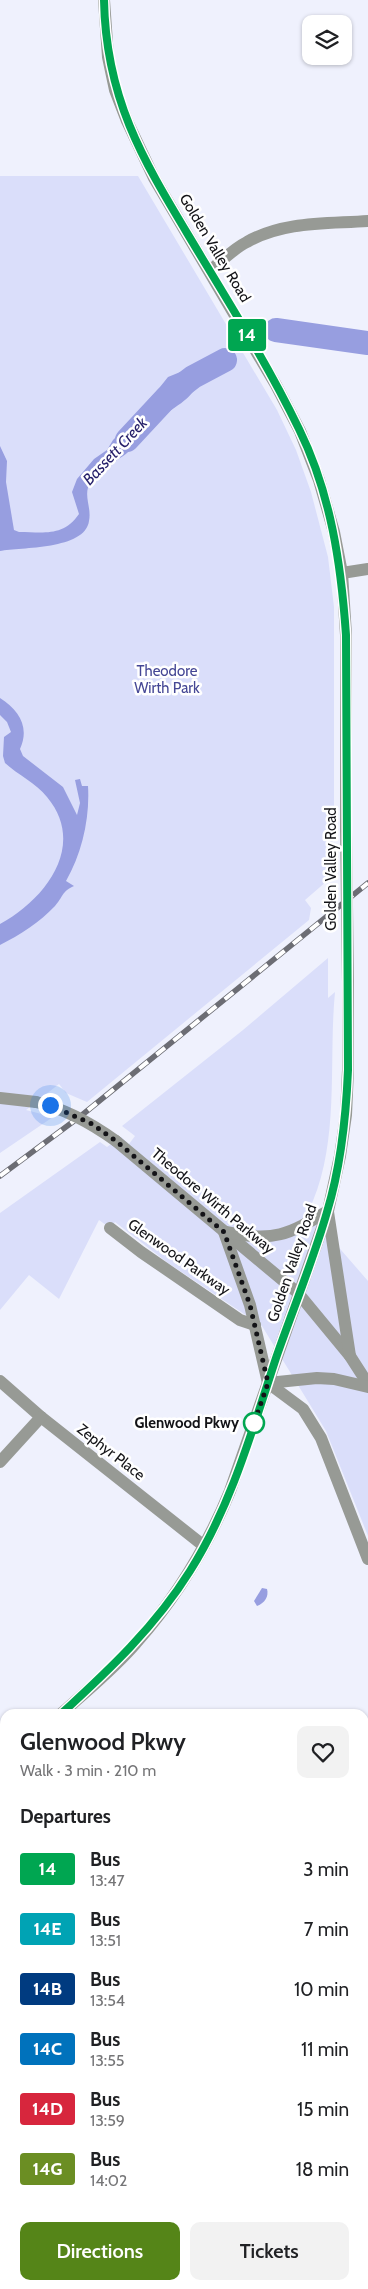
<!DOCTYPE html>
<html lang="en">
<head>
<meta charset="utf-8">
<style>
  body { margin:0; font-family:Cabin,sans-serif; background:#f2f2f2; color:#202124; height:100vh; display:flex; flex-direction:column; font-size:19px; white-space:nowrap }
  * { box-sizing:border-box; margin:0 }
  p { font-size:16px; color:#757577 }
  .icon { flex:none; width:28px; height:28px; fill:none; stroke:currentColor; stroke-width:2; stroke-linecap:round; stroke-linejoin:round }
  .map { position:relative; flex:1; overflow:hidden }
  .panel { position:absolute; left:0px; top:1709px; width:369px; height:581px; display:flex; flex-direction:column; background:#fff; border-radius:15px 15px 0 0; box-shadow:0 1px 4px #0004 }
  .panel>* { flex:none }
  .badge { padding:0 10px; border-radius:4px; font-size:18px; line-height:32px }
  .fabs { position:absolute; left:302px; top:15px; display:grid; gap:10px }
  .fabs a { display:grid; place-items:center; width:50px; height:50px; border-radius:10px; background:#fff; box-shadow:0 1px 4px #0004; font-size:25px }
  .you { position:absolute; width:25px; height:25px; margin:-12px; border:4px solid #fff; border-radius:50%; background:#1a73e8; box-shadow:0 0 0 8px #1a73e833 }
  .map>.badge { position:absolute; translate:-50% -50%; box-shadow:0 0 0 2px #fff }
  h2 { padding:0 20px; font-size:19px; line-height:45px }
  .round { display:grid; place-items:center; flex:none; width:52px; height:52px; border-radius:10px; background:#f2f2f2 }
  .headline { display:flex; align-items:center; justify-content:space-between; height:85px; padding:0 20px }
  h1 { font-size:24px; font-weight:600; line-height:38px }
  .primary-button { display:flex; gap:10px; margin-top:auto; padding:10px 20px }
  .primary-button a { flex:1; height:58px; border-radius:10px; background:#558518; color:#fff; font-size:20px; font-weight:600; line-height:58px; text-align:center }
  .primary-button a+a { background:#f2f2f2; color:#202124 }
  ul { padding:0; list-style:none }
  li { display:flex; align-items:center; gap:15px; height:60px; padding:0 20px }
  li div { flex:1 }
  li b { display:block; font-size:19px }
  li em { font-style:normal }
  li .badge { min-width:55px; font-weight:700; text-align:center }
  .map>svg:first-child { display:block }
  .green { fill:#dadefa }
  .water { fill:#979ee0 }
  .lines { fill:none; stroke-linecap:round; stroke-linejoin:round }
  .river { stroke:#979ee0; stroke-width:24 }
  .minor { stroke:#979a95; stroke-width:12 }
  .rail-casing { stroke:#6c6d74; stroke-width:5.5 }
  .rail { stroke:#fff; stroke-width:4; stroke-dasharray:11; stroke-linecap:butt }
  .minor-bridge { stroke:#979a95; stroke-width:12 }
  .line-casing { stroke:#fff; stroke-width:11 }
  .line { stroke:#00a651; stroke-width:8 }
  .walk { stroke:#131317; stroke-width:5; stroke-dasharray:0 9 }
  .stop-dot { fill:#fff; stroke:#00a651; stroke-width:2.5 }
  .labels { text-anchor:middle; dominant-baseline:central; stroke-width:5; stroke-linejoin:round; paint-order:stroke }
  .street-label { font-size:15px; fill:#131317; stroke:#fff }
  .park-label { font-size:15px; fill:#454795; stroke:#fff }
  .stop-label { font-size:15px; font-weight:bold; fill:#131317; stroke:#fff; text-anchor:end }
  .water-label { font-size:16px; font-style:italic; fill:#241e69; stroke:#fff }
</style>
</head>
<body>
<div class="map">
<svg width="368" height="2289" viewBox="0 0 368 2289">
  <rect width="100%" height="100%" fill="#eff1fd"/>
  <g class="green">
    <path d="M0,176h138l139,234 19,40 15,42 17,65 6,50v233l-7,7v34l-22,19 6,8 -2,12 -222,182 -21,-9 -7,-9 -33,26 27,7 -53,36z"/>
    <path d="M328,958v40l7,-6c-7,72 6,153 -27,220l60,69v255l-42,-105 -64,-105 -94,-63 -53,-41 -5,6 -11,-8 -40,79 -30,-24 -29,35v-97l100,-71 7,5 14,-10 8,7 6,-8 -13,-10 121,-96z"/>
  </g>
  <g class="water">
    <path d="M222,355l6,9 -13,12 -17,7c-7,17 -25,25 -39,35l-10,-11 7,-15 12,-15z"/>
    <path d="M146,413l6,6c-4,4 -10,9 -13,14 -2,5 -3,10 -6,14 -11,14 -32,18 -42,34 -9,14 1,25 -2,40 -4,29 -68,26 -89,30v-105l7,15 -1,21 8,48 5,2c25,0 44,5 60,-18l-7,-22 5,-13 17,-20 13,-9 6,-10 7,-7 12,-6z"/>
    <path d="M0,698c19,12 30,29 20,51l3,7 40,31 14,28 3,-12 -5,-23 5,-1 2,7h6c2,32 -6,67 -22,95l8,5c-12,5 -11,11 -19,20 -15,16 -35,29 -55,39v-21c46,-25 87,-79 47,-127 -11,-14 -29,-22 -42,-34l-2,-7 1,-19 7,-5 -4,-10 -7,-7z"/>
    <path d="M262,1588l5,1c2,7 -2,14 -10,17l-3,-5z"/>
  </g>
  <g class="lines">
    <g class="river">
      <path d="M276,330l92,13"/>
      <path d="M127,440l40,-43 26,-20 32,-17"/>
    </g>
    <g class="minor">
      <path d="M104,0l4,57 7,33 12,31 27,57 122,207 24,46 19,49 15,52 8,41 4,62v195"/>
      <path d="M210,271c11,-10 23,-22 37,-29 37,-21 80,-18 121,-21"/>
      <path d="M342,573l26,-4"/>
      <path d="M0,1098l36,4"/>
      <path d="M116,1141l182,152 52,63 18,28"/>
      <path d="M328,1212l22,144"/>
      <path d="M110,1228l31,24 99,68 15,5"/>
      <path d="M224,1232l26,73 18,78"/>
      <path d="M227,1232c46,11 62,2 101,-21"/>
      <path d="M0,1381l41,36 163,129"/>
      <path d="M268,1383l35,26 18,29 47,121"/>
      <path d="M268,1383l49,-5 17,1 34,8"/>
      <path d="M0,1462l41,-45"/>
      <path d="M61,1714c25,-23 53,-45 75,-71 40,-45 71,-96 94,-152l98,-280 12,-55 6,-41 2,-45v-88"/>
      <path d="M0,1770l5,-6"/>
      <path d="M0,1779h5"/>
      <path d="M364,1779h4"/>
      <path d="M0,1975h5"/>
      <path d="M0,2173h5"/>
      <path d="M364,2238l4,-450"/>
      <path d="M363,2289v-4"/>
    </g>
    <g class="rail-casing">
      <path id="rail" d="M0,1176l82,-61 286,-232"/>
    </g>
    <use href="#rail" class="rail"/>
    <g class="minor-bridge">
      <path d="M346,830l2,152"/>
      <path d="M36,1102c30,7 55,21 80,39"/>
    </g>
  </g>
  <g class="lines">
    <g class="line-casing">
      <path id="line" d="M61,1714c48,-44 94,-87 129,-143 41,-65 62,-140 86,-213 17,-49 37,-97 51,-146 14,-46 19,-94 21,-142l-2,-435c-5,-71 -15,-141 -47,-206 -28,-58 -63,-115 -97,-171 -53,-89 -96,-151 -98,-258"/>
    </g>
    <use href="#line" class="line"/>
    <path class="walk" d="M50,1105l42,19 24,17 108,91 26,73 18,78 -14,40"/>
  </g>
  <circle class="stop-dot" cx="254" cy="1423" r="10"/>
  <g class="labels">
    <g class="street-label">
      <text transform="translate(215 248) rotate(59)">Golden Valley Road</text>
      <text transform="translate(331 869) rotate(-90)">Golden Valley Road</text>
      <text transform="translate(213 1201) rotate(40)">Theodore Wirth Parkway</text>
      <text transform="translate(179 1257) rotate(35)">Glenwood Parkway</text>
      <text transform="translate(292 1263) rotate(-71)">Golden Valley Road</text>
      <text transform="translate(111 1452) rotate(38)">Zephyr Place</text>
    </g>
    <g class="park-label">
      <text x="167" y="671">Theodore<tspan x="167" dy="17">Wirth Park</tspan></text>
    </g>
    <g class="stop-label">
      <text x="239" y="1423">Glenwood Pkwy</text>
    </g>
    <g class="water-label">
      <text transform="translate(115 451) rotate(-47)">Bassett Creek</text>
    </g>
  </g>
</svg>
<div class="fabs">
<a><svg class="icon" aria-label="layers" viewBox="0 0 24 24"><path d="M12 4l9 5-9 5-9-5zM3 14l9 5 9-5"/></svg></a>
</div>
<div class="you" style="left:50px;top:1105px"></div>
<b class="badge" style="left:247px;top:335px;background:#00a651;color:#fff">14</b>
<section class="panel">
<div class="headline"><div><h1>Glenwood Pkwy</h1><p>Walk · 3 min · 210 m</p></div><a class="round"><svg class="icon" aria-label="heart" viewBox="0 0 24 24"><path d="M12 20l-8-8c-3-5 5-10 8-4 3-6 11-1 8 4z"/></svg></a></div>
<h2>Departures</h2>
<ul>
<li><span class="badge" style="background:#00a651;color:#fff">14</span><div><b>Bus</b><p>13:47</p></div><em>3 min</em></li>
<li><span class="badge" style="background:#00a3b4;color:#fff">14E</span><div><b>Bus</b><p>13:51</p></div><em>7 min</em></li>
<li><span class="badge" style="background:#003b80;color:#fff">14B</span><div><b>Bus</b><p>13:54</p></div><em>10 min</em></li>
<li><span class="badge" style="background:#0072bc;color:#fff">14C</span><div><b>Bus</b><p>13:55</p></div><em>11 min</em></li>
<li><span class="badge" style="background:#d7263d;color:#fff">14D</span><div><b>Bus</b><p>13:59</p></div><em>15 min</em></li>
<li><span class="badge" style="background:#6b8e23;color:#fff">14G</span><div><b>Bus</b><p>14:02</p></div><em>18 min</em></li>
</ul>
<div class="primary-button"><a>Directions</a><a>Tickets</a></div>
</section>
</div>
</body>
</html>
